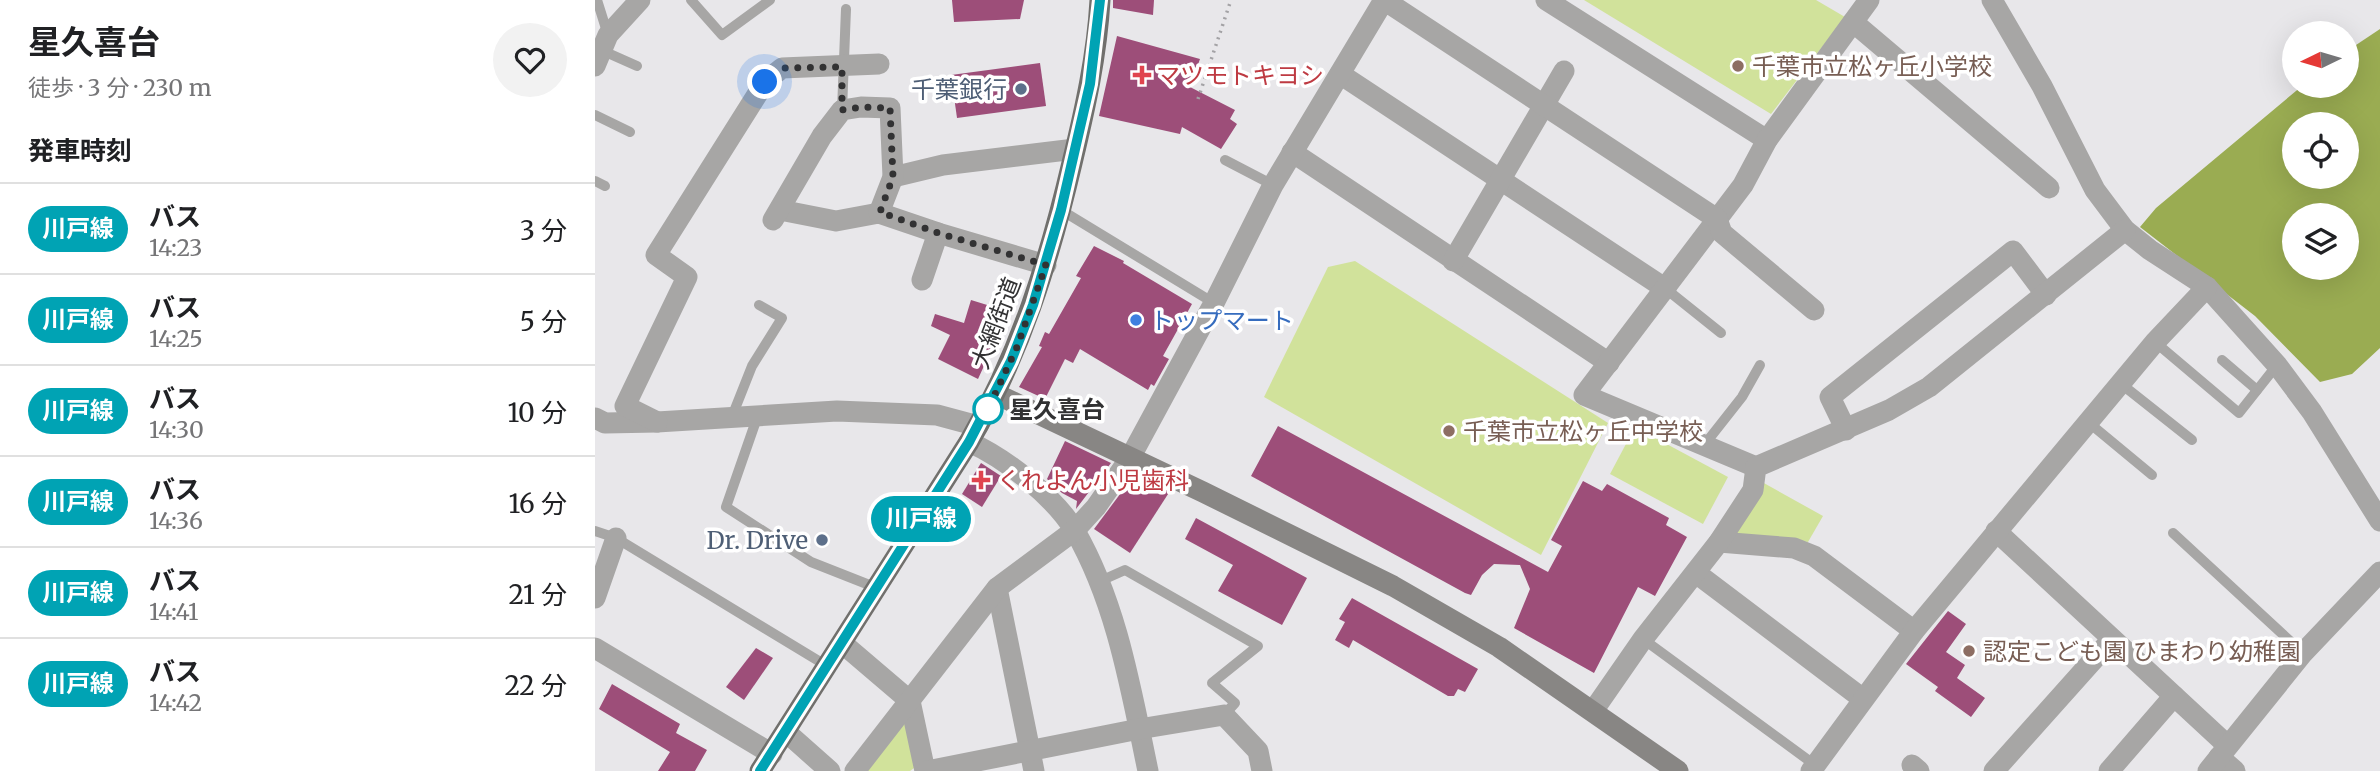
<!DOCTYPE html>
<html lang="ja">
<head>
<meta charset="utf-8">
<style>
  body { margin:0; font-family:Merriweather,"Noto Sans JP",serif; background:#f2f2f2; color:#202124; height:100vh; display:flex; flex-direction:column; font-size:26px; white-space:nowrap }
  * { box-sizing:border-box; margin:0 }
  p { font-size:23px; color:#757577 }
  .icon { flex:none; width:38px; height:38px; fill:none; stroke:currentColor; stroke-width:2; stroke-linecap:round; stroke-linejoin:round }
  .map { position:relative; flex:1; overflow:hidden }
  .drawer { display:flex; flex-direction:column; background:#fff; width:595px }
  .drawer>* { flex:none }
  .badge { padding:0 14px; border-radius:23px; font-size:24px; line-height:46px }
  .needle { width:46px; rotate:265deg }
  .fabs { position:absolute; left:1687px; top:21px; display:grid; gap:14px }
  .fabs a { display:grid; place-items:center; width:77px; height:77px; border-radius:50%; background:#fff; box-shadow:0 7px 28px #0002; font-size:35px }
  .you { position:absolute; width:35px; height:35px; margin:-18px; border:5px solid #fff; border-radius:50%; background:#1a73e8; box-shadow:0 0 0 10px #1a73e833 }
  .map>.badge { position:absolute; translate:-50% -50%; box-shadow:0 0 0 4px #fff }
  h2 { padding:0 28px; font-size:26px; line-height:63px }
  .round { display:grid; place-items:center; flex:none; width:74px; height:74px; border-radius:37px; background:#f2f2f2 }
  .summary { display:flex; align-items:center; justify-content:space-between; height:119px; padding:0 28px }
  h1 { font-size:33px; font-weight:700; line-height:52px }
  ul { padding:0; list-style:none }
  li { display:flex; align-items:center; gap:21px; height:91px; padding:0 28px; border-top:2px solid #e0e0e0 }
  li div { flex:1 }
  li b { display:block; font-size:26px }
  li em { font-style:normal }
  li .badge { min-width:77px; font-weight:700; text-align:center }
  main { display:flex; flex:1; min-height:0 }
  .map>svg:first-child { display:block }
  .green { fill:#d1e29b }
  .forest { fill:#9aac52; fill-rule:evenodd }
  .building { fill:#9d4e79 }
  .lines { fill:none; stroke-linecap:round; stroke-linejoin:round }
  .path { stroke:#a3a2a5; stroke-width:3.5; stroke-dasharray:2 5; stroke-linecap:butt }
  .lane { stroke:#a7a6a5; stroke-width:10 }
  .street { stroke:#a7a6a5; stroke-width:21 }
  .secondary { stroke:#888684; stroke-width:21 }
  .primary { stroke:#71706d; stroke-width:21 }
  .line-casing { stroke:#fff; stroke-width:16 }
  .line { stroke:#00a3b4; stroke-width:10 }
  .walk { stroke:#323233; stroke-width:7; stroke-dasharray:0 12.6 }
  .education-dot { fill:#8d6e63; stroke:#fff; stroke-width:2.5 }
  .health-dot { fill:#e0444e; stroke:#fff; stroke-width:2.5 }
  .service-dot { fill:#5c6f8a; stroke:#fff; stroke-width:2.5 }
  .shop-dot { fill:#3f7fe0; stroke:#fff; stroke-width:2.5 }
  .stop-dot { fill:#fff; stroke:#00a3b4; stroke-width:3.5 }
  .labels { text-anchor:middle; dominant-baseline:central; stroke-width:7; stroke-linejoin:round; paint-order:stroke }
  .education-label { font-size:24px; fill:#785e54; stroke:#fff; text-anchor:start }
  .health-label { font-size:24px; fill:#be3a42; stroke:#fff; text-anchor:start }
  .service-label { font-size:24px; fill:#4e5e75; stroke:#fff; text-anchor:end }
  .shop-label { font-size:24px; fill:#366cbe; stroke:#fff; text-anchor:start }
  .street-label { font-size:24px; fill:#323233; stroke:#fff }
  .stop-label { font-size:24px; font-weight:bold; fill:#323233; stroke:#fff; text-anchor:start }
</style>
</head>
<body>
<main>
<section class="drawer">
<div class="summary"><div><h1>星久喜台</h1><p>徒歩 · 3 分 · 230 m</p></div><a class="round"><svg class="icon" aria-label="heart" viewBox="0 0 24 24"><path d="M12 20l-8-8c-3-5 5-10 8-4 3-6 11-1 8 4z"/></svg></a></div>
<h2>発車時刻</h2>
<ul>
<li><span class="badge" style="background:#00a3b4;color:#fff">川戸線</span><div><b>バス</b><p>14:23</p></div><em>3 分</em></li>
<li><span class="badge" style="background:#00a3b4;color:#fff">川戸線</span><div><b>バス</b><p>14:25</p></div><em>5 分</em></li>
<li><span class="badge" style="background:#00a3b4;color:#fff">川戸線</span><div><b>バス</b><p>14:30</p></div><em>10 分</em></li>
<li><span class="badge" style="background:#00a3b4;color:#fff">川戸線</span><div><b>バス</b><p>14:36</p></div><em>16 分</em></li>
<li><span class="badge" style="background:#00a3b4;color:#fff">川戸線</span><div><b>バス</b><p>14:41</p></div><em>21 分</em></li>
<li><span class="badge" style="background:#00a3b4;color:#fff">川戸線</span><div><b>バス</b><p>14:42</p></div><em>22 分</em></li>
</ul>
</section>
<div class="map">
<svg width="1785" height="771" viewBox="0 0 1785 771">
  <rect width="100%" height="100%" fill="#e8e7ea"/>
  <g class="green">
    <path d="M989,0h232l29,17 -74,97z"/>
    <path d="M760,261l253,162 -67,132 -277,-158 64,-130z"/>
    <path d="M1040,427l93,50 -25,47 -93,-50z"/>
    <path d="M1167,482l61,34 -15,26 -73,-8z"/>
    <path d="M308,722h6l9,43 -8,6h-45z"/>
  </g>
  <path class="forest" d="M1785,29v319l-28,26 -32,8 -65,-66 -115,-89 16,-19 146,-122h45v-35zM1699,124h53v53h-53zM1699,215h53v53h-53z"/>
  <g class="building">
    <path d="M357,0h72l-4,19 -66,3z"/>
    <path d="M518,0h41l-1,15 -40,-7z"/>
    <path d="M522,36l83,23 -10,28 45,23 -5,9 7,5 -16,25 -39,-22 -2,7 -81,-18z"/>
    <path d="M445,63l6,43 -89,12 -6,-43z"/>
    <path d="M499,246l30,15 -1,2 69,41 -29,52 6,3 -15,27 -3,-2 -3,6 -68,-41 -7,14 -8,-4 -20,40 -26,-12 23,-40 -3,-1 6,-14 4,2 32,-56 -5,-2z"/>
    <path d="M376,300l39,12 -17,45 -4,-2 -11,24 -40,-20 12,-24 -19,-9 4,-12 29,9z"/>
    <path d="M683,426l270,146 14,-26 -11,-6 32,-59 19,10 5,-7 62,34 -3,7 21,12 -32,59 -17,-9 -44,86 -80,-45 16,-39 -10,-24 -26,-1 -12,11 -11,20 -6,-2 -214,-117z"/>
    <path d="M470,441l46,22 -35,46 1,-8 -15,-8 -15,-14z"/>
    <path d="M386,463l20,13 -19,31 -20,-13z"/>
    <path d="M540,474l35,17 -40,62 -36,-24z"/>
    <path d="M601,518l111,60 -25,47 -64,-34 15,-26 -48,-26z"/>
    <path d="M757,598l126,71 -13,23 -7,-3 -4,7h-6l-95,-56 -4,8 -14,-8 10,-18 -6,-3z"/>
    <path d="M1353,611l18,13 -20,28 19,13 -8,13 28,20 -14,19 -36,-26 3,-4 -32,-23z"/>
    <path d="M161,648l17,10 -29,42 -18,-13z"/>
    <path d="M17,684l68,40 -4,9 31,17 -12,21h-37l12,-19 -71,-43z"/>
  </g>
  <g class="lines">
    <path class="path" d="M603,99l33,-99"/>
    <g class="lane">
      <path d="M2,0l11,35"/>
      <path d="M96,0l31,35 48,-35"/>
      <path d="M6,50l36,16"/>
      <path d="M247,110l4,-101"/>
      <path d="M0,115l35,17"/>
      <path d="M630,160l48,25"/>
      <path d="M0,181l10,5"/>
      <path d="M466,210l153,93"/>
      <path d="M1071,289l55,44"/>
      <path d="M1560,342l84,71 38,-48"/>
      <path d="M1627,360l35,30"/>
      <path d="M1525,383l72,57"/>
      <path d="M163,415l-32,92 85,55 66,26"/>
      <path d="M136,419l21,-53 30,-48 -23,-13"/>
      <path d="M1493,422l64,53"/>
      <path d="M1110,444l37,-47 18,-32"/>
      <path d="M0,531l21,7 211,128"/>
      <path d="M1578,533l130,120"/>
      <path d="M503,582l27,-12 133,76 -46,37 23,20 -11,12"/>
      <path d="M1048,639l172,126"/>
    </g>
    <g class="street">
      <path d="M951,0l221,140"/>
      <path d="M1397,0l50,86 53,104 30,40 25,20 57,37 70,78 35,47 68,109"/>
      <path d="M1258,22l196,166"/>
      <path d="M0,66l13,-31 32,-35"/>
      <path d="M745,74l326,215"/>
      <path d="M697,152l317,211"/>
      <path d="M298,177l50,-12 132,-16"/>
      <path d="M185,210l56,11 43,-8 59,20 108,32"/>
      <path d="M178,220l49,-84 20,-26 19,-3 29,1 3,69 -14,36"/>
      <path d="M858,261l111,-190"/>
      <path d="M327,280l16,-47"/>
      <path d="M0,418l10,5 52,-1 180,-11 100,4 41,11"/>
      <path d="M62,422l-32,-16 62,-129 -31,-22 109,-173 17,-14 97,-4"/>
      <path d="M1251,430l-16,-33 183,-146 33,44"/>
      <path d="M374,442c36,16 86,55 106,89 42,73 56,159 73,240"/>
      <path d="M1161,467l-172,-72 159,-210 24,-45 102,-140"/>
      <path d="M1401,531l231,214"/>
      <path d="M1124,542l75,6 20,8 100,75"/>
      <path d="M1101,573l167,126"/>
      <path d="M402,588l37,183"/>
      <path d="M0,598l21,-60"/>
      <path d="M247,643l68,58 15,70"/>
      <path d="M0,648l177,106"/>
      <path d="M998,711l50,-72 76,-97 34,-52 3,-23 133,-57 40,-23 196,-157"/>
      <path d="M191,732l44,39"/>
      <path d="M1624,757l16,14"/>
      <path d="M1317,765l7,6"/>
      <path d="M260,771l142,-183 78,-58 21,-23 34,-49 84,-155 59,-118 111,-185 333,219 5,14 92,77"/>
      <path d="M332,771l212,-42 85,-14 34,36 4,20"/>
      <path d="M1216,771l103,-140 241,-289 52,-55"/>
      <path d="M1399,771l118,-132"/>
      <path d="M1514,771l65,-75"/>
      <path d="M1613,771l95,-118 77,-81"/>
    </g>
    <path class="secondary" d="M401,394l207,98 190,94 106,61 179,124"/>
    <path class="primary" d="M165,771l209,-329c51,-88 80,-181 103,-279 13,-54 25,-108 28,-163"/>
  </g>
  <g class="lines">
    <g class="line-casing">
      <path id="line" d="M165,771l209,-329 42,-81 22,-56 28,-95 29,-126 10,-84"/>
    </g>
    <use href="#line" class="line"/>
    <path class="walk" d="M170,82l17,-14 60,-1v43l19,-3 29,1 3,69 -13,35 58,21 108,32 -29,82 -29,62"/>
  </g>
  <g class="education-dot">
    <circle cx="1143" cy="66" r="7"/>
    <circle cx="854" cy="431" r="7"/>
    <circle cx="1374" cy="651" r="7"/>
  </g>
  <g class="health-dot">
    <path d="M543.5 64.5h7v7h7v7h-7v7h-7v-7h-7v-7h7z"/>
    <path d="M382.5 469.5h7v7h7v7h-7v7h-7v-7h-7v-7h7z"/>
  </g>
  <g class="service-dot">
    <circle cx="426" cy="89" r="7"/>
    <circle cx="227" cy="540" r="7"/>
  </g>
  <circle class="shop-dot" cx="541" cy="320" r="7"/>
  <circle class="stop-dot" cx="393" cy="409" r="14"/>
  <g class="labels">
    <g class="education-label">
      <text x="1157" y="66">千葉市立松ヶ丘小学校</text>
      <text x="868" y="431">千葉市立松ヶ丘中学校</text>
      <text x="1388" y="651">認定こども園 ひまわり幼稚園</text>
    </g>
    <g class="health-label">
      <text x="561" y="75">マツモトキヨシ</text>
      <text x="402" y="480">くれよん小児歯科</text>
    </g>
    <g class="service-label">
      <text x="412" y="89">千葉銀行</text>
      <text x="213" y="540">Dr. Drive</text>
    </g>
    <g class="shop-label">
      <text x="555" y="320">トップマート</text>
    </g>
    <g class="street-label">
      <text transform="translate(401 323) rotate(-69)">大網街道</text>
    </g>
    <g class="stop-label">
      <text x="414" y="409">星久喜台</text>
    </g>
  </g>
</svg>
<div class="fabs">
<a><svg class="needle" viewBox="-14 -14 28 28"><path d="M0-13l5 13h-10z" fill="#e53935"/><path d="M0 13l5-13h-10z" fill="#757577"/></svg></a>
<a><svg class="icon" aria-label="locate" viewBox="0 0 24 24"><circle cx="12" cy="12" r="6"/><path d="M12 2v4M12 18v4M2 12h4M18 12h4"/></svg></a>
<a><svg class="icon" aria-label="layers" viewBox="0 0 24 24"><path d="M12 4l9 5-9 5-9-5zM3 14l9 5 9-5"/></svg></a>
</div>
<div class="you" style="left:170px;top:82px"></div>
<b class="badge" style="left:326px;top:519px;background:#00a3b4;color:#fff">川戸線</b>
</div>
</main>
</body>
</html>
